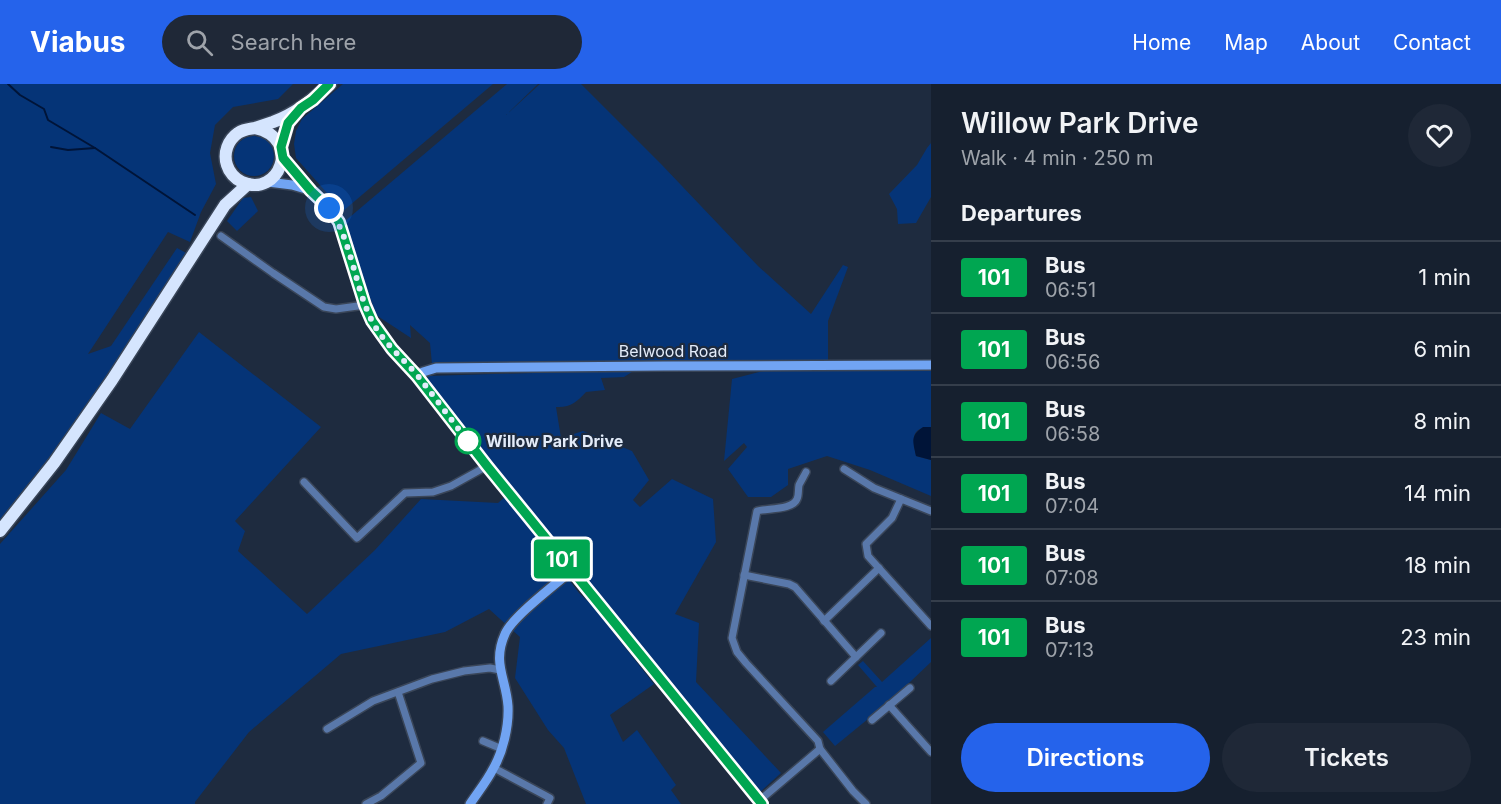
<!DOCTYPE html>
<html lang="en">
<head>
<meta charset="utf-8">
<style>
  body { margin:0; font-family:Inter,sans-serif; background:#1f2837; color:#f1f3f6; height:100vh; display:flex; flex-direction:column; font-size:22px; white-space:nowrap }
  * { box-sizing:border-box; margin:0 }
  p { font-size:20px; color:#9ea3aa }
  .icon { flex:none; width:33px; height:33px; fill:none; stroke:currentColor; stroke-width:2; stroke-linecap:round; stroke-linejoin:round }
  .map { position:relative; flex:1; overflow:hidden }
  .sheet { display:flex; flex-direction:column; background:#16202f; width:570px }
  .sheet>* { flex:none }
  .badge { padding:0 12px; border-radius:4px; font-size:21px; line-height:39px }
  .you { position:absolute; width:30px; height:30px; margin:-15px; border:4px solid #fff; border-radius:50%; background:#1a73e8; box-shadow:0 0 0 9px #1a73e833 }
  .map>.badge { position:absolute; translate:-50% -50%; box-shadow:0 0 0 3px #fff }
  h2 { padding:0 30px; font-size:22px; line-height:54px }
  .round { display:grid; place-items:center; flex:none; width:63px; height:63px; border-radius:32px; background:#1f2837 }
  .overview { display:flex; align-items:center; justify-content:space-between; height:102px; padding:0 30px }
  h1 { font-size:28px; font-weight:600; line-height:45px }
  .cta { display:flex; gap:12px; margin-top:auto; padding:12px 30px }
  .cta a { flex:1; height:69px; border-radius:36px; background:#2563eb; color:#fff; font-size:24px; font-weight:600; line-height:69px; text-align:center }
  .cta a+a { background:#1f2837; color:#f1f3f6 }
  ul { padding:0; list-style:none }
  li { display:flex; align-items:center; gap:18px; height:72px; padding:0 30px; border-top:2px solid #353e4b }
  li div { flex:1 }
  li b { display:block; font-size:22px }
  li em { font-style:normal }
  li .badge { min-width:66px; font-weight:700; text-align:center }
  header { display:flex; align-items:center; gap:36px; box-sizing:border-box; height:84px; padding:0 30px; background:#2563eb; color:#fff }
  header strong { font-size:28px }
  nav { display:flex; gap:33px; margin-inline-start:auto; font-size:21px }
  .search { width:420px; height:54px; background:#1f2837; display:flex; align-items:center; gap:15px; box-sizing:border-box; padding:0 21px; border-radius:33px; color:#9ea3aa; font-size:22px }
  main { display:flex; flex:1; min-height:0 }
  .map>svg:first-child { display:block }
  .green { fill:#053477 }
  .water { fill:#001438 }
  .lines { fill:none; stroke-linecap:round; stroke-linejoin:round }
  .stream { stroke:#001438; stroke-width:2 }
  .street-casing { stroke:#3a4659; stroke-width:10 }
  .secondary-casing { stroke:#3a4659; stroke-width:12 }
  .highway-casing { stroke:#3a4659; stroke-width:15 }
  .street { stroke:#5978aa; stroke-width:7 }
  .secondary { stroke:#71a4f3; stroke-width:9 }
  .highway { stroke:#d5e5fe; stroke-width:12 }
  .line-casing { stroke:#fff; stroke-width:14 }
  .line { stroke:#00a651; stroke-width:9 }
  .walk { stroke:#e3ecfa; stroke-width:6; stroke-dasharray:0 10.8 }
  .stop-dot { fill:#fff; stroke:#00a651; stroke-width:3 }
  .labels { text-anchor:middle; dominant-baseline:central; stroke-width:4.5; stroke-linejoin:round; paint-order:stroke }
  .street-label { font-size:16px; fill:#e3ecfa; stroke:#1e2b3f }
  .stop-label { font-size:16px; font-weight:bold; fill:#e3ecfa; stroke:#1e2b3f; text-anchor:start }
</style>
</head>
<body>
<header>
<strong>Viabus</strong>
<div class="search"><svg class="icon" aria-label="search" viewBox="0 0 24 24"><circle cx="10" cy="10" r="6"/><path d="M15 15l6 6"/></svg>Search here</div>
<nav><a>Home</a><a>Map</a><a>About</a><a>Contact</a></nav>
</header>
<main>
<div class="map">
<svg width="931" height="720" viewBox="0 0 931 720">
  <rect width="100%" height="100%" fill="#1e2b3f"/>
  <g class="green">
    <path d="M0,0h293l-15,15 -45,8 -18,18 -5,28 6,31 -15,28 -11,30 -22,-10 -80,122 23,-8 66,-98 11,6 -133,202 -55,67z"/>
    <path d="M343,0h150l-150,127 -47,-53 -2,-14 2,-13 6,-12z"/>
    <path d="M507,0h31l-32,31 34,-31h41l81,81 96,101 53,48 32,-49 5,2 -20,54v40l-396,3 -2,-21 -20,-18 1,13 -35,-23 -32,-93z"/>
    <circle cx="254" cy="72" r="20"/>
    <path d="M931,59v54l-15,26 -18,1 -1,-15 -8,-15 28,-29 10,-17z"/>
    <path d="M251,113l7,14 -21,20 -10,-10 16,-23z"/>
    <path d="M199,248l122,95 -86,94 10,10 -7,20 69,63 68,-64 46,-51 77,4 8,-7 73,97 12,11 63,80 -44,31 13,27 14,-12 39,55 -5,5 10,14h-95l-22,-56 -16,-18 -33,-52 5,-41 -31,-28 -44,23 -104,22 -92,78 -54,70v2h-195v-260l66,-74 35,-57 29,16z"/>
    <path d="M931,285v58c-21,0 -18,13 -15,29l15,4v36l-61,-26 -43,-14 -39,13v16l-17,12h-23l-20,-28 19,-22 -3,-4 -20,18 8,-82 31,-8z"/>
    <path d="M635,286l-11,7 -23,1 4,12 -19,2c-9,10 -16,16 -30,15l5,31 22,-7 49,20 17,29 -16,20 7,7 32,-28 41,20 3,43 -41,72 24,9 -3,59 85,91 -21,19 -102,-121 -231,-291 1,-4z"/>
    <path d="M931,554v24l-41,39 -55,45 -12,-14 52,-45h2l-19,-22 5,-4 19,21z"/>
  </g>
  <path class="water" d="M923,343h8v33l-15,-4c-3,-15 -6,-20 7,-29z"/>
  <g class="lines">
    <g class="stream">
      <path d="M8,0l12,11 24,14 4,11 47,28 100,67"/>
      <path d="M51,63l17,3 27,-2"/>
    </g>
    <g class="street-casing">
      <g id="street">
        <path d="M221,152l52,37 51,34 12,2 29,-4"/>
        <path d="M844,385l30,19 57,23"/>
        <path d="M304,398l53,56 48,-45 28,-1 18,-6 36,-20"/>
        <path d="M901,415l-9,19 -26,26 2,12 63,70"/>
        <path d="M744,491l45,9 6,3 61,70"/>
        <path d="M824,537l55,-53"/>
        <path d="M831,597l50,-48"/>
        <path d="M889,621l42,47"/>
        <path d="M872,636l38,-32"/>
        <path d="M327,645l46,-28 59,-22 32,-8 26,-3 10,2"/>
        <path d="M483,657l19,8"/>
        <path d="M820,665l33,42 13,13"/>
        <path d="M494,684l56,30 -3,6"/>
        <path d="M759,717l61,-52 -2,-8 -72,-78 -9,-11 -5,-14 25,-127c10,-3 36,-1 40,-12 2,-4 1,-9 2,-14 2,-4 5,-9 7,-13"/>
        <path d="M366,720l15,-8 40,-33 -23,-71"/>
      </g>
    </g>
    <g class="secondary-casing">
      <g id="secondary">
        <path d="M283,74l10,13 36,37 10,14 26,83 7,16 10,16 35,39 70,90 275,338"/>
        <path d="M268,98l24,3 17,5"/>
        <path d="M417,292l6,-4 13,-4 228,-2 267,-1"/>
        <path d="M470,720c8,-12 17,-23 23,-35 10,-17 16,-43 15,-63 -2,-28 -16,-43 -3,-72 7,-17 51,-50 67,-64"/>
      </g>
    </g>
    <g class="highway-casing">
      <g id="highway">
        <path d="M255,44c48,10 24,71 -13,54 -7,-3 -13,-10 -15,-17 -4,-12 1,-25 11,-32 6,-4 11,-4 17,-5 6,-2 12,-4 18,-6 22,-8 39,-22 57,-38"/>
        <path d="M281,63l7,-24 10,-12"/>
        <path d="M0,447l54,-68 58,-83 113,-175 23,-21"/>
      </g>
    </g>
    <use href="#street" class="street"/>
    <use href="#secondary" class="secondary"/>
    <use href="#highway" class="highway"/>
  </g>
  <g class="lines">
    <g class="line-casing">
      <path id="line" d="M329,0l-16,16 -12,8 -13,15 -7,24 2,11 28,33 18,17 10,14 26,83 7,16 20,28 25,27 70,90 275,338"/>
    </g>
    <use href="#line" class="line"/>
    <path class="walk" d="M329,124c23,33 25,76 42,111 11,23 31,38 47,57 19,24 37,49 56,73l-6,-8"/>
  </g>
  <circle class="stop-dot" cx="468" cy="357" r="12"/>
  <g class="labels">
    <g class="street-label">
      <text x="673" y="267">Belwood Road</text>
    </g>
    <g class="stop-label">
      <text x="486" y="357">Willow Park Drive</text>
    </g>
  </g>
</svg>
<div class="you" style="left:329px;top:124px"></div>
<b class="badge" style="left:562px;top:475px;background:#00a651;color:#fff">101</b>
</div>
<section class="sheet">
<div class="overview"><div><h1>Willow Park Drive</h1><p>Walk · 4 min · 250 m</p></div><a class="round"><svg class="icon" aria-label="heart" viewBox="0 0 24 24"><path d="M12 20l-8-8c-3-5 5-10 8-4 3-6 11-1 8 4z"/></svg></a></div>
<h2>Departures</h2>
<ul>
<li><span class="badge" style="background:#00a651;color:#fff">101</span><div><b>Bus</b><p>06:51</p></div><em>1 min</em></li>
<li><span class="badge" style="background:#00a651;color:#fff">101</span><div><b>Bus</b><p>06:56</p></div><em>6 min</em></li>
<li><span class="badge" style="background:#00a651;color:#fff">101</span><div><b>Bus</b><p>06:58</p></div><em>8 min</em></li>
<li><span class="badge" style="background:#00a651;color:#fff">101</span><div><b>Bus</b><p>07:04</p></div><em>14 min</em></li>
<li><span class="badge" style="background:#00a651;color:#fff">101</span><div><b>Bus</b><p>07:08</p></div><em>18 min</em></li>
<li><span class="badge" style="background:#00a651;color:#fff">101</span><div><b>Bus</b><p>07:13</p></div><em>23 min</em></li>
</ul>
<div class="cta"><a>Directions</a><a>Tickets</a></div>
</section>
</main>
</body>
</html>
